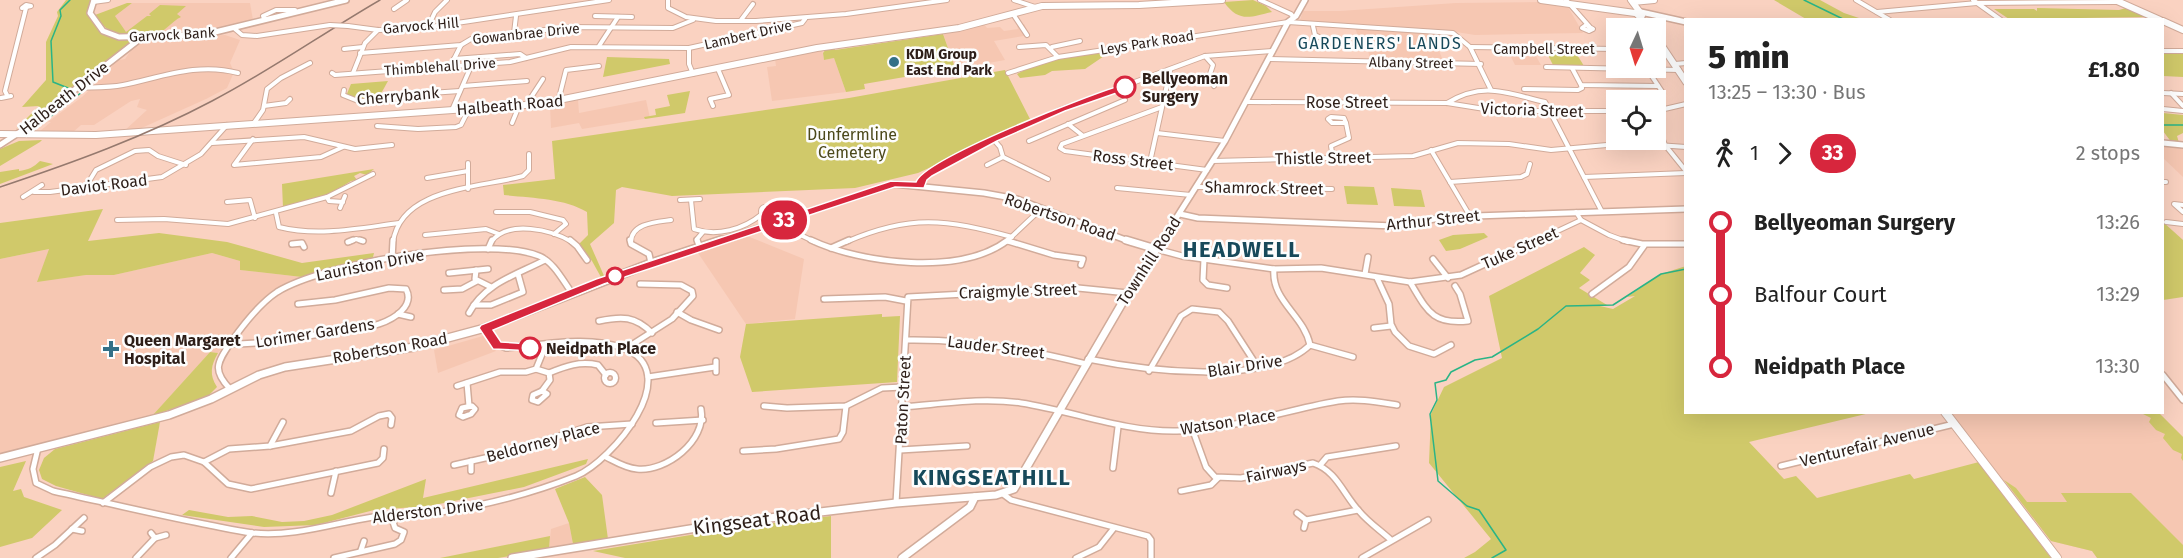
<!DOCTYPE html>
<html lang="en">
<head>
<meta charset="utf-8">
<style>
  body { margin:0; font-family:"Fira Sans",sans-serif; background:#f6f6f6; color:#222; height:100vh; display:flex; flex-direction:column; font-size:22px; white-space:nowrap }
  * { box-sizing:border-box; margin:0 }
  p { font-size:20px; color:#767676 }
  .icon { flex:none; width:33px; height:33px; fill:none; stroke:currentColor; stroke-width:2; stroke-linecap:round; stroke-linejoin:round }
  .map { position:relative; flex:1; overflow:hidden }
  .details { position:absolute; left:1684px; top:18px; width:480px; height:396px; display:flex; flex-direction:column; background:#fff; border-radius:0px; box-shadow:0 6px 24px #0002 }
  .details>* { flex:none }
  .badge { padding:0 12px; border-radius:20px; font-size:21px; line-height:39px }
  .needle { width:39px; rotate:184deg }
  .controls { position:absolute; left:1606px; top:18px; display:grid; gap:12px }
  .controls a { display:grid; place-items:center; width:60px; height:60px; border-radius:0px; background:#fff; box-shadow:0 6px 24px #0002; font-size:30px }
  .map>.badge { position:absolute; translate:-50% -50%; box-shadow:0 0 0 3px #fff }
  .legs { display:flex; align-items:center; gap:9px; height:66px; padding:0 24px; font-size:20px }
  .legs p { margin-inline-start:auto }
  .summary { display:flex; align-items:center; justify-content:space-between; height:102px; padding:0 24px }
  h1 { font-size:33px; font-weight:800; line-height:45px }
  ul { padding:0 24px; list-style:none }
  li { display:flex; align-items:center; gap:21px; height:72px; font-size:22px }
  li i { display:grid; place-items:center; width:9px; height:100%; margin:0 8px; background:currentColor }
  li i::after { content:''; width:15px; height:15px; margin:-8px; border:4px solid; border-radius:50%; background:#fff }
  li p { margin-inline-start:auto }
  li:first-child i { background:linear-gradient(#0000 50%,currentColor 0) }
  li:last-child i { background:linear-gradient(currentColor 50%,#0000 0) }
  .map>svg:first-child { display:block }
  .built { fill:#f6c7b2 }
  .green { fill:#d0c96a }
  .lines { fill:none; stroke-linecap:round; stroke-linejoin:round }
  .stream { stroke:#2ab486; stroke-width:1.5 }
  .street-far1-casing { stroke:#d1ab9a; stroke-width:6 }
  .street-casing { stroke:#d1ab9a; stroke-width:8 }
  .secondary-far1-casing { stroke:#d1ab9a; stroke-width:8 }
  .secondary-casing { stroke:#d1ab9a; stroke-width:10 }
  .primary-far1-casing { stroke:#d1ab9a; stroke-width:8 }
  .primary-casing { stroke:#d1ab9a; stroke-width:10 }
  .street-far1 { stroke:#fff; stroke-width:4 }
  .street { stroke:#fff; stroke-width:5 }
  .secondary-far1 { stroke:#fff; stroke-width:5 }
  .secondary { stroke:#fff; stroke-width:7 }
  .primary-far1 { stroke:#fff; stroke-width:6 }
  .primary { stroke:#fff; stroke-width:8 }
  .rail { stroke:#95796e; stroke-width:1.5 }
  .street-bridge-casing { stroke:#d1ab9a; stroke-width:6; stroke-linecap:butt }
  .street-bridge { stroke:#fff; stroke-width:4 }
  .line-1 { fill:#d7263d; stroke:#fff; stroke-width:1.5 }
  .poi-dot { fill:#337087; stroke:#fdfdfd; stroke-width:2 }
  .stop-1-dot { fill:#fff; stroke:#d7263d; stroke-width:3 }
  .labels { text-anchor:middle; dominant-baseline:central; stroke-width:5; stroke-linejoin:round; paint-order:stroke }
  .far-street-label { font-size:14px; fill:#2d1e18; stroke:#fdfdfd }
  .far-poi-label { font-size:14px; font-weight:bold; fill:#2d1e18; stroke:#fdfdfd; text-anchor:start }
  .far-quarter-label { font-size:16px; letter-spacing:1.5px; fill:#17495a; stroke:#fdfdfd }
  .stop-label { font-size:16px; font-weight:bold; fill:#2d1e18; stroke:#fdfdfd; text-anchor:start }
  .street-label { font-size:16px; fill:#2d1e18; stroke:#fdfdfd }
  .park-label { font-size:16px; fill:#4c491b; stroke:#fdfdfd }
  .poi-label { font-size:16px; font-weight:bold; fill:#2d1e18; stroke:#fdfdfd; text-anchor:start }
  .near-street-label { font-size:20px; fill:#2d1e18; stroke:#fdfdfd }
  .district-label { font-size:22px; font-weight:bold; letter-spacing:1.5px; fill:#17495a; stroke:#fdfdfd }
</style>
</head>
<body>
<div class="map">
<svg width="2183" height="558" viewBox="0 0 2183 558">
  <rect width="100%" height="100%" fill="#fad2c1"/>
  <g class="built">
    <path d="M1543,2l25,5 15,26 -108,2 -25,-4 -77,-6 -64,-1 -9,-4 3,-9h37l116,-8z"/>
    <path d="M132,3h118l3,17 -40,12h-89l-9,-16z"/>
    <path d="M984,24l3,4 13,-1 4,4 14,-2 -1,-3 7,-2 6,11 -36,6 11,19 -50,9 -12,-36z"/>
    <path d="M1355,27l76,4 13,32 -73,-1 -5,-19h-6z"/>
    <path d="M225,35l15,5 -10,23 4,9 -7,16 -21,11 -71,32 -12,1 24,-22 -10,-3 3,-8 -9,2 -37,24h-13l-8,7h-34l12,-10h-3l34,-25 15,-14 7,-11 6,-2 5,-9 10,-2 9,-13 15,-6z"/>
    <path d="M822,49l2,11 10,-2 12,34 -74,9 -5,-34 9,-1 -1,-7z"/>
    <path d="M1507,49h25l9,16h-26z"/>
    <path d="M578,100l1,13 67,-13 4,18 -68,11 -3,-6 -28,5 -1,-23z"/>
    <path d="M2163,146l20,2v29l-20,-19z"/>
    <path d="M747,236l57,23 -9,60 -49,5 -48,-71z"/>
    <path d="M49,249l-11,32 48,-6h28l98,-22 28,8v9l62,7 -38,23 -46,53 -8,-1 -58,64 -54,15 -98,22v-194z"/>
    <path d="M483,336l13,15 -58,22 -4,-23z"/>
    <path d="M1950,413h209l24,24v121l-91,-7 -41,-10z"/>
    <path d="M569,523l4,21 -24,5 2,-20z"/>
  </g>
  <g class="green">
    <path d="M66,0h28l-4,13c18,26 21,22 51,25l-125,91 23,-23 -17,1 24,-27v-38l12,-26 -1,-4z"/>
    <path d="M1253,0l13,6 6,6c-22,5 -33,11 -48,-10z"/>
    <path d="M1774,0h46l24,13 18,6h-56z"/>
    <path d="M127,3h5l-17,13 11,16 21,-16h4l-2,-2 11,-9 26,1 -9,8 4,3c-9,4 -17,16 -27,18 -21,4 -49,1 -59,-20z"/>
    <path d="M2037,8l82,2 7,-2 20,9 -137,2 -15,-10h40l3,2z"/>
    <path d="M943,34l11,31 -3,4 -87,15 1,5 -19,3 -12,-34 -10,2 -1,-7 3,-4 8,-2 1,3z"/>
    <path d="M1101,52l6,2 -22,15 -33,2 -7,4 -25,3 -3,-4 23,-12z"/>
    <path d="M1547,53h29l8,13 -31,-1z"/>
    <path d="M2163,53h20v24l-20,-1z"/>
    <path d="M607,57l62,2 1,5 -67,13z"/>
    <path d="M1005,70l26,51 -113,52 -63,15 -183,8 -50,-9 -6,3 -2,33 -24,21 15,34 -3,1 -10,-18 -13,-17 9,-9 -1,-23c-23,-14 -56,-14 -83,-17l-1,-10 52,-6 -3,-38 297,-43z"/>
    <path d="M388,81l-10,18 -22,1 -10,-4 5,-12z"/>
    <path d="M690,91l-5,22 -40,6 -1,-2 12,-2 -1,-6 15,-3 -3,-11z"/>
    <path d="M2163,113l20,2v18l-6,3 2,7h-7l-9,-12z"/>
    <path d="M42,140l-2,2 -40,24v-17l19,-8z"/>
    <path d="M40,161l13,3 -53,20v-12l19,-3v2c9,-1 15,-4 21,-10z"/>
    <path d="M374,169l-7,6 -7,-2 -6,3 3,4 -6,1 -21,13 -47,14 -1,-24z"/>
    <path d="M1344,186l30,1 4,18 -31,-1z"/>
    <path d="M1391,188l30,2 4,17 -31,-1z"/>
    <path d="M103,209l-15,32 71,-8 68,9 75,21 72,-10 -2,8 -70,16 -62,-7v-9l-28,-8 -98,22h-28l-49,7 12,-33 -49,10v-36z"/>
    <path d="M2163,222l20,18v57l-20,3z"/>
    <path d="M1484,233l4,4 -28,12 -14,2 -7,-11 14,-5z"/>
    <path d="M1584,247l11,8 -15,18 10,7 -11,8 28,17 -7,1 13,3 22,-13 -8,1 34,-23 25,-8v146l184,1 -121,29 35,37 12,-3 21,22 93,-24 4,5 65,-17 72,96h-587l11,-6 16,-13 -62,-76 2,-49 13,-27 58,-29 -13,-62z"/>
    <path d="M882,314v3l18,-1 -3,66 -145,10 -12,-35 6,-33z"/>
    <path d="M210,352l8,1c-7,12 -9,22 -1,34l-9,9 -56,20z"/>
    <path d="M2141,413h18l24,24v24l-2,-3 1,-4 -9,-4 -10,-12 2,-4 -9,-4 -7,-8 2,-4z"/>
    <path d="M160,422l-7,39 -51,38 -46,-13 -14,-7 -3,-9 5,-12 11,-9z"/>
    <path d="M588,459l-2,5 -62,23 -95,19 -55,4 -58,15 -52,2 -82,-12 7,-5 39,7 24,-1 30,6 22,-1 28,-6 94,-36 -3,19z"/>
    <path d="M26,461l-13,30 8,-2 3,8 38,13 -30,28 -32,9v-80z"/>
    <path d="M585,477l17,18 6,44 -35,5 -4,-21 -14,-34z"/>
    <path d="M2004,480l12,8 11,14h40l-6,-9h70l52,52v13h-86l-5,-7 -41,-10z"/>
    <path d="M831,516v42h-206l-32,-7 140,-23z"/>
    <path d="M550,536l-1,13 -51,9h-58z"/>
  </g>
  <g class="lines">
    <g class="stream">
      <path d="M1804,0l41,20"/>
      <path d="M68,88l-15,-6 -2,-41 10,-25 -1,-6 10,-10"/>
      <path d="M2163,125h20"/>
      <path d="M32,131l50,-39 -3,-1"/>
      <path d="M1492,558l14,-8 -27,-40 -12,-4 -29,-25 -8,-67 7,-14 -2,-17 11,-3 5,-8 24,-12 17,-3 46,-28 28,-23 47,-1 48,-31 25,-5"/>
    </g>
    <g class="street-far1-casing">
      <g id="street-far1">
        <path d="M668,0v8l18,9 30,4h40l90,-7 101,-14"/>
        <path d="M1014,0l21,7"/>
        <path d="M1260,0l31,14 3,4"/>
        <path d="M1566,0l23,26"/>
        <path d="M1856,0l34,20"/>
        <path d="M1973,0l28,20"/>
        <path d="M93,2l15,-2"/>
        <path d="M26,5l5,1 -9,2z"/>
        <path d="M394,9l13,-9"/>
        <path d="M1877,12l100,-9 139,-1"/>
        <path d="M1013,14l14,21"/>
        <path d="M595,16l37,1"/>
        <path d="M265,20l-2,-4 13,-6h19"/>
        <path d="M741,20l12,-16"/>
        <path d="M1586,25l7,4 -4,2 -7,-3z"/>
        <path d="M348,26l30,4 39,-1 192,-29"/>
        <path d="M1313,26l2,9 4,2"/>
        <path d="M428,27l7,-15 12,-12"/>
        <path d="M235,29l7,6 15,1 73,-11"/>
        <path d="M514,33l2,-17"/>
        <path d="M599,46l19,-29"/>
        <path d="M1019,47l27,-2 12,12"/>
        <path d="M1052,47l28,-6"/>
        <path d="M1470,47l147,2"/>
        <path d="M689,48v16l4,10"/>
        <path d="M344,49l19,-2"/>
        <path d="M2163,51h20"/>
        <path d="M360,53l101,-8 10,-6 98,-12 104,1 20,-8"/>
        <path d="M1205,56l8,9 -4,12 5,9"/>
        <path d="M454,59l66,-5 6,4"/>
        <path d="M1269,59l212,5"/>
        <path d="M453,61l8,-16"/>
        <path d="M1675,64l11,-1"/>
        <path d="M1546,67l133,3"/>
        <path d="M1572,68l9,17 77,1"/>
        <path d="M1647,69l16,24"/>
        <path d="M332,73l3,2 175,-13 61,-15 118,1 113,-25 3,-4"/>
        <path d="M353,73l12,-30 13,-13"/>
        <path d="M1008,73l50,-16 230,-35 165,11 17,14 21,43"/>
        <path d="M463,86l64,-5"/>
        <path d="M76,88c16,-1 31,0 47,-3 39,-8 75,-23 115,-12"/>
        <path d="M1524,89l54,1 4,-2 -1,-3"/>
        <path d="M344,90l-1,5 15,6h12l15,-5 75,-5"/>
        <path d="M2163,93l20,1"/>
        <path d="M2171,93l12,13"/>
        <path d="M7,95l-2,-4 21,-83"/>
        <path d="M1,98l10,-2"/>
        <path d="M558,102l8,-32 33,-4"/>
        <path d="M1247,102l200,1 50,8h120"/>
        <path d="M1447,103c37,-22 59,-10 98,-1l56,108"/>
        <path d="M526,105l17,-26"/>
        <path d="M264,106l22,-3 4,-4"/>
        <path d="M713,106l-3,-7 19,-4 -11,-26"/>
        <path d="M1162,107l-100,37 -2,4 5,3 142,19"/>
        <path d="M2163,109l20,2"/>
        <path d="M452,110l20,-46"/>
        <path d="M1656,111l30,-7"/>
        <path d="M1331,117l13,1 2,5h-14l-4,-4z"/>
        <path d="M1656,121l9,24 21,26"/>
        <path d="M254,123l9,-13 4,-21 14,-11 29,-15"/>
        <path d="M512,123l7,-17"/>
        <path d="M1068,124l14,11"/>
        <path d="M377,126l41,3 38,-2 5,-2 8,-16"/>
        <path d="M1157,133l68,8"/>
        <path d="M253,139l-19,26 87,-8 22,-10"/>
        <path d="M993,139l7,8 3,10 45,22"/>
        <path d="M1029,141l96,-41"/>
        <path d="M212,143l92,-6 51,12 37,-4"/>
        <path d="M1431,150l39,66"/>
        <path d="M1333,158l-2,-12 18,-8 -3,-15"/>
        <path d="M1213,161l200,-5 45,-13 51,1 42,6 78,-7 57,4"/>
        <path d="M1150,162l20,-91"/>
        <path d="M468,163v26"/>
        <path d="M987,165l16,-8"/>
        <path d="M1584,177l102,-4"/>
        <path d="M427,178l41,-7"/>
        <path d="M1450,182l71,-5 6,-3 3,-10"/>
        <path d="M2163,182h3"/>
        <path d="M920,185l8,-12 65,-34 69,-30 143,-53 68,-5"/>
        <path d="M1196,187l136,2"/>
        <path d="M85,188l11,-18 39,-19 14,-1 9,6 28,9"/>
        <path d="M1117,188l74,7"/>
        <path d="M34,192h16l112,-15 39,-23 26,-29"/>
        <path d="M23,197l19,-12"/>
        <path d="M327,197l2,4 14,1"/>
        <path d="M680,200l20,-1"/>
        <path d="M691,200l3,29c23,8 50,0 68,-15"/>
        <path d="M227,202l23,-2 5,18"/>
        <path d="M2183,205l-9,-1 9,8"/>
        <circle cx="765" cy="211" r="4"/>
        <path d="M340,208l5,-12"/>
        <path d="M496,212h34l33,8 3,4 -12,10"/>
        <path d="M276,213l3,14c39,10 81,1 120,-4"/>
        <path d="M117,220l47,-1 64,5 99,-27 46,-23"/>
        <path d="M1581,220l28,15 19,7"/>
        <path d="M780,222l4,5 31,15"/>
        <path d="M2166,222l17,2"/>
        <path d="M425,235l61,-6 13,5"/>
        <path d="M1008,241l2,1"/>
        <path d="M349,242l7,-3 7,2"/>
        <path d="M393,242c8,-55 88,-54 130,-66l6,-6v-16"/>
        <path d="M491,242c17,-23 61,-12 81,0"/>
        <path d="M631,242c0,-19 26,-20 40,-22"/>
        <path d="M698,242l-1,-3 6,-7"/>
        <path d="M846,242c64,-28 100,-23 166,-5"/>
        <path d="M1006,242l36,-34"/>
        <path d="M1534,242l47,-22 -5,-8"/>
      </g>
    </g>
    <g class="street-casing">
      <g id="street">
        <path d="M360,240l3,1"/>
        <path d="M570,240l7,6 10,14"/>
        <path d="M630,240l1,4 18,10 2,9"/>
        <path d="M697,240l3,8"/>
        <path d="M811,240c51,24 150,36 197,0"/>
        <path d="M1623,240l19,4h44"/>
        <path d="M1008,241l46,14 29,4 -2,6"/>
        <path d="M348,242l5,-2"/>
        <path d="M292,244l10,-1 2,4"/>
        <path d="M831,248l18,-8"/>
        <path d="M488,249l4,-9"/>
        <path d="M1156,249l26,7 92,13 47,-1 89,14 51,-7 76,-35"/>
        <path d="M1204,259l-1,21 5,5 19,3"/>
        <path d="M1433,259l15,19"/>
        <path d="M392,260l1,-20"/>
        <path d="M476,270l-1,9 16,8"/>
        <path d="M449,273l39,-4"/>
        <path d="M1365,274l3,-17"/>
        <path d="M1377,278l12,26 2,20 4,8 14,14 25,8 17,-9"/>
        <path d="M1410,282c17,28 22,43 58,39l-8,-27 -5,-8"/>
        <path d="M444,290l18,-1 15,-8"/>
        <path d="M1592,294l37,-27 15,-21"/>
        <path d="M824,299l61,-2 21,4"/>
        <path d="M474,305h17l32,-13 -5,-18"/>
        <path d="M677,312l14,8 28,10"/>
        <path d="M469,313c16,-30 47,-38 76,-53"/>
        <path d="M398,314l13,3"/>
        <path d="M599,321c23,-5 36,-5 53,12"/>
        <path d="M1374,328l17,-2"/>
        <path d="M906,340c62,-1 121,9 180,24"/>
        <path d="M231,344c36,0 71,-7 107,-13 13,-2 29,-3 41,-7 15,-5 36,-18 27,-35l-17,-1 -54,12 -37,4"/>
        <path d="M1310,345l43,12"/>
        <path d="M625,349l47,-30 21,-23 -1,-5 -11,-6 -41,-1"/>
        <path d="M1088,359c54,11 179,28 222,-14 -6,-30 -39,-44 -36,-76"/>
        <path d="M716,361v11"/>
        <path d="M536,369l13,4 1,7 -8,11"/>
        <path d="M1149,371l32,-55 11,-7 27,3 9,9 29,45"/>
        <circle cx="610" cy="378" r="5.5"/>
        <path d="M549,373c17,-7 31,-12 49,-8l8,10"/>
        <path d="M2163,375l20,25"/>
        <path d="M648,377l67,-10"/>
        <path d="M467,383l2,23"/>
        <path d="M457,386l43,-14h26l10,-3 9,-22"/>
        <path d="M230,389c-18,-19 -13,-26 1,-47 12,-17 28,-38 46,-50 47,-29 210,-57 262,-36 15,6 24,25 33,37"/>
        <path d="M542,391l5,3 -9,8 -6,-2 1,-5z"/>
        <path d="M472,406l3,3 -4,5 -8,3 -4,-2 3,-7z"/>
        <path d="M764,406l23,2 59,-2 36,-18 21,-1"/>
        <path d="M903,407c39,-3 79,-10 118,-4 53,8 102,29 156,28 56,-1 107,-21 161,-30 20,-3 40,1 59,4"/>
        <path d="M656,423l47,-3"/>
        <path d="M1193,431l13,36 9,10 26,1 72,-15c24,8 30,31 46,48 9,11 21,19 32,29"/>
        <path d="M270,446l13,-24"/>
        <path d="M38,448l-5,21 3,14 17,8c50,11 100,23 151,33 16,3 32,7 49,9 42,4 80,-10 120,-16 23,-3 46,-2 68,-5 46,-7 92,-19 135,-36 36,-15 111,-104 47,-128 -36,-13 -80,-3 -117,0l-12,-5 -9,-15"/>
        <path d="M900,450l67,-4"/>
        <path d="M743,451l33,-2 63,-10 4,-7 3,-26"/>
        <path d="M606,457c10,5 19,11 31,12 29,3 70,-28 64,-60"/>
        <path d="M471,461v10"/>
        <path d="M204,462l25,-13 41,-3 81,-15 28,-15 10,-2 3,4 -1,7"/>
        <path d="M1321,464l6,-7 69,-11"/>
        <path d="M454,465l53,-12 80,-26 45,-3"/>
        <path d="M1781,466l173,-42"/>
        <path d="M1113,468l5,-41"/>
        <path d="M1181,491l30,-6 7,-7"/>
        <path d="M331,493l5,-22"/>
        <path d="M1003,494l8,6 137,36 3,4v18"/>
        <path d="M103,503l47,-36 21,-10 13,-2 20,7 24,22 23,5 127,-26 5,-5 1,-9"/>
        <path d="M896,503l12,-206 170,-9 50,5"/>
        <path d="M1297,513l9,7"/>
        <path d="M1304,528l2,-8 52,-10"/>
        <path d="M72,529l10,2"/>
        <path d="M151,533l4,5 11,-3"/>
        <path d="M361,550l3,-9"/>
        <path d="M36,558l19,-13 29,-27"/>
        <path d="M136,558l19,-20"/>
        <path d="M231,558l21,-25"/>
        <path d="M334,558l61,-14 6,-4 3,-8 -9,-4 -2,-6 3,-8"/>
        <path d="M1076,558l23,-11 15,-19"/>
        <path d="M1362,558l66,-38"/>
      </g>
    </g>
    <g class="secondary-far1-casing">
      <g id="secondary-far1">
        <path d="M94,0l-4,13 13,18 16,6 84,-2 143,-35"/>
        <path d="M1641,12l45,10"/>
        <path d="M2163,143l20,2"/>
        <path d="M0,145l23,-15 118,-92"/>
        <path d="M1180,214l18,4 196,8 52,-9 240,-8"/>
        <path d="M716,242l178,-58 90,9 33,6 114,43"/>
        <path d="M1161,242l64,-101 63,-119 8,-6 9,-16"/>
      </g>
    </g>
    <g class="secondary-casing">
      <g id="secondary">
        <path d="M1126,240l30,9"/>
        <path d="M0,458l169,-43 42,-16 48,-24 26,-8 129,-20 71,-19 166,-65 70,-23"/>
        <path d="M512,558l215,-35 169,-20 100,-8 18,-6 114,-196 34,-53"/>
        <path d="M902,558l68,-51 5,-10"/>
      </g>
    </g>
    <g class="primary-far1-casing">
      <g id="primary-far1">
        <path d="M1541,0l101,14"/>
        <path d="M1631,0l11,15"/>
        <path d="M2115,0l45,20"/>
        <path d="M1633,2l21,-2"/>
        <path d="M1637,14l13,14"/>
        <path d="M2163,21l20,9"/>
        <path d="M1656,37l30,45"/>
        <path d="M0,134l96,1 443,-31 278,-56 142,-20 83,-22 97,-1 83,-5"/>
      </g>
    </g>
    <g class="primary-casing">
      <path id="primary" d="M1945,412l112,146"/>
    </g>
    <use href="#street-far1" class="street-far1"/>
    <use href="#street" class="street"/>
    <use href="#secondary-far1" class="secondary-far1"/>
    <use href="#secondary" class="secondary"/>
    <use href="#primary-far1" class="primary-far1"/>
    <use href="#primary" class="primary"/>
    <path class="rail" d="M0,187c72,-24 144,-50 212,-86 58,-30 111,-68 168,-101"/>
    <g class="street-bridge-casing">
      <path id="street-bridge" d="M330,25l18,1"/>
    </g>
    <use href="#street-bridge" class="street-bridge"/>
  </g>
  <path class="line-1" d="M1125,84l3,1v4l-63,22 -68,30 -65,35 -5,4 -3,8 -29,-1 -76,25 -215,72 -111,46 8,12 29,2 6,4 -2,3 -41,-2 -14,-21 2,-3 115,-46 295,-98 25,1c9,-24 177,-89 209,-98z"/>
  <g class="poi-dot">
    <circle cx="894" cy="62" r="6"/>
    <path d="M108 340h6v6h6v6h-6v6h-6v-6h-6v-6h6z"/>
  </g>
  <g class="stop-1-dot">
    <circle cx="1125" cy="87" r="10"/>
    <circle cx="615" cy="276" r="8"/>
    <circle cx="530" cy="348" r="10"/>
  </g>
  <g class="labels">
    <g class="far-street-label">
      <text transform="translate(421 26) rotate(-5)">Garvock Hill</text>
      <text transform="translate(526 34) rotate(-6)">Gowanbrae Drive</text>
      <text transform="translate(172 35) rotate(-3)">Garvock Bank</text>
      <text transform="translate(748 35) rotate(-13)">Lambert Drive</text>
      <text transform="translate(1147 43) rotate(-9)">Leys Park Road</text>
      <text x="1544" y="49">Campbell Street</text>
      <text transform="translate(1411 63) rotate(1)">Albany Street</text>
      <text transform="translate(440 67) rotate(-4)">Thimblehall Drive</text>
    </g>
    <g class="far-poi-label">
      <text x="906" y="54">KDM Group<tspan x="906" dy="16">East End Park</tspan></text>
    </g>
    <g class="far-quarter-label">
      <text x="1380" y="43">GARDENERS' LANDS</text>
    </g>
    <g class="stop-label">
      <text x="1142" y="78">Bellyeoman<tspan x="1142" dy="18">Surgery</tspan></text>
      <text x="546" y="348">Neidpath Place</text>
    </g>
    <g class="street-label">
      <text transform="translate(398 96) rotate(-5)">Cherrybank</text>
      <text transform="translate(64 98) rotate(-38)">Halbeath Drive</text>
      <text x="1347" y="102">Rose Street</text>
      <text transform="translate(510 105) rotate(-5)">Halbeath Road</text>
      <text transform="translate(1532 110) rotate(2)">Victoria Street</text>
      <text transform="translate(1323 158) rotate(-1)">Thistle Street</text>
      <text transform="translate(1133 160) rotate(7)">Ross Street</text>
      <text transform="translate(104 185) rotate(-7)">Daviot Road</text>
      <text transform="translate(1264 188) rotate(1)">Shamrock Street</text>
      <text transform="translate(1060 217) rotate(19)">Robertson Road</text>
      <text transform="translate(1433 220) rotate(-6)">Arthur Street</text>
      <text transform="translate(1520 248) rotate(-24)">Tuke Street</text>
      <text transform="translate(1149 261) rotate(-57)">Townhill Road</text>
      <text transform="translate(370 265) rotate(-11)">Lauriston Drive</text>
      <text transform="translate(1018 291) rotate(-2)">Craigmyle Street</text>
      <text transform="translate(315 333) rotate(-9)">Lorimer Gardens</text>
      <text transform="translate(996 347) rotate(7)">Lauder Street</text>
      <text transform="translate(390 348) rotate(-10)">Robertson Road</text>
      <text transform="translate(1245 366) rotate(-9)">Blair Drive</text>
      <text transform="translate(903 400) rotate(-87)">Paton Street</text>
      <text transform="translate(1228 422) rotate(-9)">Watson Place</text>
      <text transform="translate(543 442) rotate(-15)">Beldorney Place</text>
      <text transform="translate(1867 445) rotate(-14)">Venturefair Avenue</text>
      <text transform="translate(1276 471) rotate(-12)">Fairways</text>
      <text transform="translate(428 511) rotate(-7)">Alderston Drive</text>
    </g>
    <g class="park-label">
      <text x="852" y="134">Dunfermline<tspan x="852" dy="18">Cemetery</tspan></text>
    </g>
    <g class="poi-label">
      <text x="124" y="340">Queen Margaret<tspan x="124" dy="18">Hospital</tspan></text>
    </g>
    <g class="near-street-label">
      <text transform="translate(757 520) rotate(-7)">Kingseat Road</text>
    </g>
    <g class="district-label">
      <text x="1242" y="249">HEADWELL</text>
      <text x="992" y="477">KINGSEATHILL</text>
    </g>
  </g>
</svg>
<div class="controls">
<a><svg class="needle" viewBox="-14 -14 28 28"><path d="M0-13l5 13h-10z" fill="#e53935"/><path d="M0 13l5-13h-10z" fill="#767676"/></svg></a>
<a><svg class="icon" aria-label="locate" viewBox="0 0 24 24"><circle cx="12" cy="12" r="6"/><path d="M12 2v4M12 18v4M2 12h4M18 12h4"/></svg></a>
</div>
<b class="badge" style="left:784px;top:220px;background:#d7263d;color:#fff">33</b>
<section class="details">
<div class="summary"><div><h1>5 min</h1><p>13:25 – 13:30 · Bus</p></div><b>£1.80</b></div>
<div class="legs"><svg class="icon" aria-label="walk" viewBox="0 0 24 24"><circle cx="13" cy="4" r="2"/><path d="M13 8l-2 6 4 7M11 14l-3 7M7 12l3-4h3l4 4"/></svg>1<svg class="icon" aria-label="forward" viewBox="0 0 24 24"><path d="M9 5l7 7-7 7"/></svg><b class="badge" style="background:#d7263d;color:#fff">33</b><p>2 stops</p></div>
<ul>
<li><i style="color:#d7263d"></i><b>Bellyeoman Surgery</b><p>13:26</p></li>
<li><i style="color:#d7263d"></i><span>Balfour Court</span><p>13:29</p></li>
<li><i style="color:#d7263d"></i><b>Neidpath Place</b><p>13:30</p></li>
</ul>
</section>
</div>
</body>
</html>
